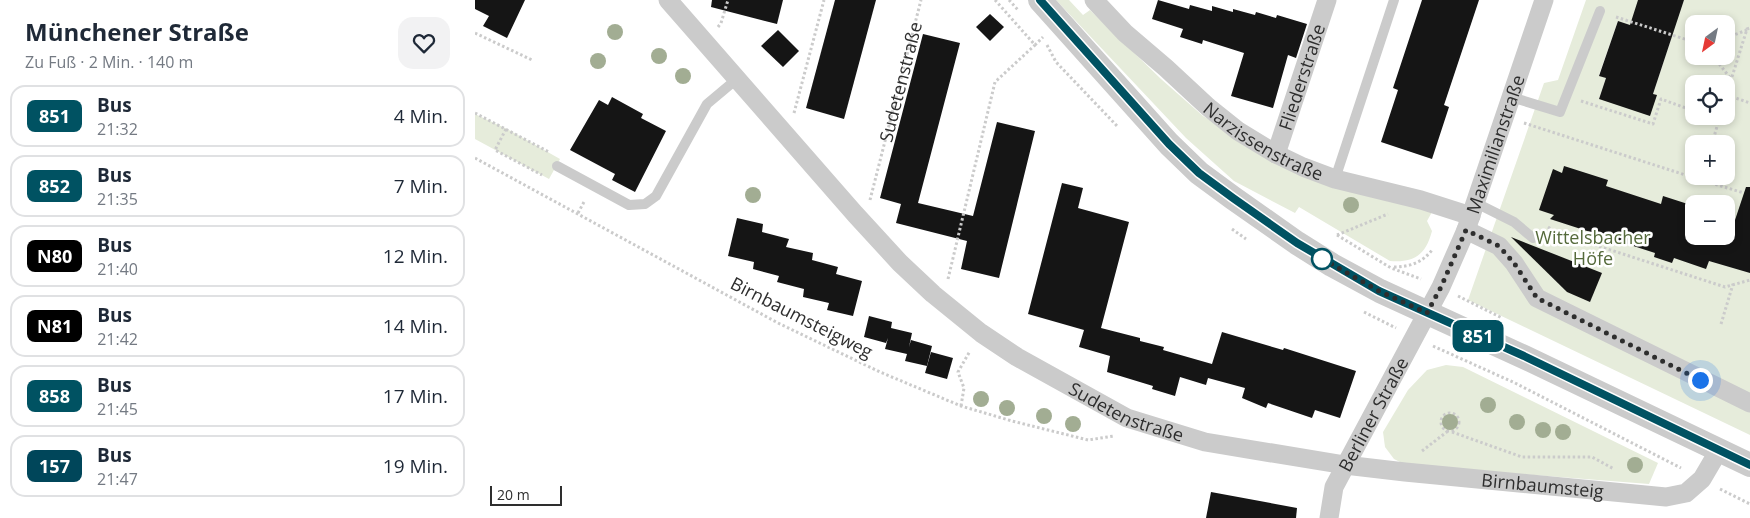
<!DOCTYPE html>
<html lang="de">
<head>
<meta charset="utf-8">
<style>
  body { margin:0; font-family:"Open Sans",sans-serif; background:#f2f2f3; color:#1f2937; height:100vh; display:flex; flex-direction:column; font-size:19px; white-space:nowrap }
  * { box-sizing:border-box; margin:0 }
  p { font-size:16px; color:#747a83 }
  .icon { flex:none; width:28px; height:28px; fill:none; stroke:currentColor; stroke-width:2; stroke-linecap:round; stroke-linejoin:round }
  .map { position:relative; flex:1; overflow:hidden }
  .drawer { display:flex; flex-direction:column; background:#fff; width:475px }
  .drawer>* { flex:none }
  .badge { padding:0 10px; border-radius:8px; font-size:18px; line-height:32px }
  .needle { width:32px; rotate:213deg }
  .controls { position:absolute; left:1210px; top:15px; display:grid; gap:10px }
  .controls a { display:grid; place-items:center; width:50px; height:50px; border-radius:10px; background:#fff; box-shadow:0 2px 8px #0003; font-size:25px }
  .scale { position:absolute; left:15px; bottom:12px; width:72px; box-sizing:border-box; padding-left:5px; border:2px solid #2e2e2e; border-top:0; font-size:14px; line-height:18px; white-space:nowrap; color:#2e2e2e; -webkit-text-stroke:4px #fff; paint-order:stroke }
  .you { position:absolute; width:25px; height:25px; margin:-12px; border:4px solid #fff; border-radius:50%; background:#1a73e8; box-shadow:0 0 0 8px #1a73e833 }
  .map>.badge { position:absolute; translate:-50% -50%; box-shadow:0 0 0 2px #fff }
  .round { display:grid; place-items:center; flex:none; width:52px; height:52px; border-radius:15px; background:#f2f2f3 }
  .headline { display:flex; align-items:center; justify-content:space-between; height:85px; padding:0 25px }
  h1 { font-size:24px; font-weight:700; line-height:38px }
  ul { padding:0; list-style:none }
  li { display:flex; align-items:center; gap:15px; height:62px; margin:0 10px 8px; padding:0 15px; border:2px solid #e0e1e3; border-radius:15px }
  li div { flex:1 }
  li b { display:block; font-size:19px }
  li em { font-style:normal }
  li .badge { min-width:55px; font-weight:700; text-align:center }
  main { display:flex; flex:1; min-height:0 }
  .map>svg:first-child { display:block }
  .green { fill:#e6ecdb; fill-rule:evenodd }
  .building { fill:#151515 }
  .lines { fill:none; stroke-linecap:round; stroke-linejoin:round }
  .path { stroke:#cbcbcb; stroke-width:3; stroke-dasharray:2.5 2.5; stroke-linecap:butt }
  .service { stroke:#cbcbcb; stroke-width:10 }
  .minor { stroke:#cbcbcb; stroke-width:19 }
  .tertiary { stroke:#cbcbcb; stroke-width:24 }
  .tree { fill:#a2ad93 }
  .line-casing { stroke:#fff; stroke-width:11 }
  .line { stroke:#005262; stroke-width:8 }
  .walk { stroke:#2e2e2e; stroke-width:5; stroke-dasharray:0 9 }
  .stop-dot { fill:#fff; stroke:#005262; stroke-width:2.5 }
  .labels { text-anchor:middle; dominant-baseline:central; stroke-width:5; stroke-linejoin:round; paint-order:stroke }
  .street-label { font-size:18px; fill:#2e2e2e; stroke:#fff }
  .park-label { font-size:18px; fill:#556a3b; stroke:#fff }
</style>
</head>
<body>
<main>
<section class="drawer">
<div class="headline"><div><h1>Münchener Straße</h1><p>Zu Fuß · 2 Min. · 140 m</p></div><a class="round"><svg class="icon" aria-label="heart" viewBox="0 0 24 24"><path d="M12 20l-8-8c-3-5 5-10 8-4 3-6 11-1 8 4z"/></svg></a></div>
<ul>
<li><span class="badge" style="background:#005262;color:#fff">851</span><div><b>Bus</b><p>21:32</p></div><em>4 Min.</em></li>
<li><span class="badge" style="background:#005262;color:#fff">852</span><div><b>Bus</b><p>21:35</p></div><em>7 Min.</em></li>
<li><span class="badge" style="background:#000;color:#fff">N80</span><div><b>Bus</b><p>21:40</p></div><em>12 Min.</em></li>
<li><span class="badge" style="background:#000;color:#fff">N81</span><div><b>Bus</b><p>21:42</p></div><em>14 Min.</em></li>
<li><span class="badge" style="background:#005262;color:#fff">858</span><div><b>Bus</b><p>21:45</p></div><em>17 Min.</em></li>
<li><span class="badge" style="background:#00465a;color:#fff">157</span><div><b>Bus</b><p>21:47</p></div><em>19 Min.</em></li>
</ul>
</section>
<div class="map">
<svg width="1275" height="518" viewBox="0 0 1275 518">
  <rect width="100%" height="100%" fill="#fff"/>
  <g class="green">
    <path d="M581,0h13l14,15 7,-5 71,69 42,37 95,58 134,38 -5,9 5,10c-6,23 -17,32 -42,30l-91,-54 -4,6 -61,-32 -48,-43z"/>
    <path d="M1111,0h52v2l41,11 5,-13h66v435l-282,-135 76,-217 14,-3zM1143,21l53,18 -18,55 -54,5 7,-21 -7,-3zM1219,24h32v32h-32zM1219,84h32v32h-32zM1219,144h32v32h-32zM1219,204h32v32h-32z"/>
    <path d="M0,114l32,15 53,30 -11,20 -74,-40z"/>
    <path d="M971,365l17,2 195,96 -9,21 -243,-19 -12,-6 -9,-12 -2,-15 25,-42 19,-20z"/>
  </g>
  <g class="building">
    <path d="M0,0h50l-18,38 -24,-12 6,-10 -14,-7z"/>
    <path d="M237,0h71l-6,24 -66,-17z"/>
    <path d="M360,0h41l-32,119 -38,-11z"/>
    <path d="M683,0l31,9 1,-4 22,6v-5l21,6v-3l22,6 1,-3 20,6 1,-3 30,9 -11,34 -8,-3 -15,53 -42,-12 13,-43 -41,-13 -1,4 -22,-7 3,-8 -31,-10z"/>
    <path d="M947,0h57l-35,105 5,2 -17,52 -51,-17 17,-52 -5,-2z"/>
    <path d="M1163,0h46l-31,94 4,1 -7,21 -51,-17 7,-21 -7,-2 19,-55 12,4z"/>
    <path d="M515,14l14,13 -14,14 -14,-14z"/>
    <path d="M303,30l21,21 -16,16 -22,-21z"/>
    <path d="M448,34l37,9 -42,160 55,13 24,-94 38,9 -36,147 -38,-9 6,-28 -71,-18 5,-19 -21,-6z"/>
    <path d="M137,97l31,17 -2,4 25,13 -31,61 -23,-12 3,-6 -45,-24 29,-50 9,5z"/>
    <path d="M1089,166l44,14 -2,6 55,18 2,-8 31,10v30h32v-12l7,2 13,-39h4v86l-41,-12 -3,8 -32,-11 -2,5 -18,-6 1,-4 -105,-34 4,-4 -15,-5 14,-41 9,4z"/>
    <path d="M587,183l21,5 -5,20 51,14 -28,106 39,10v3l24,6 -1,3 49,14 10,-32 61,18 1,-2 72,23 -16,47 -25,-8 -3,8 -44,-15 -2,5 -24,-10 3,-10 -37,-10 -2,7 -26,-8 -5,19 -23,-7 1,-3 -46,-14 3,-16 -31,-9 5,-17 -56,-16z"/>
    <path d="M262,218l26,6 -1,8 27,7 -3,8 27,6 -1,7 26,7 -2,7 26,7 -9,35 -26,-6 2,-7 -26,-6 1,-8 -27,-7 2,-6 -26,-7 1,-7 -26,-6z"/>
    <path d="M1036,237l91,36 -12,29 -23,-10z"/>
    <path d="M394,316l23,6 -1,6 21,5 -3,14 2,-7 21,6 -5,20 -22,-5 2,-7 -22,-5 3,-11 -2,5 -22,-6z"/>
    <path d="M456,352l22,6 -6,21 -22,-6z"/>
    <path d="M736,492l86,16 -1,10h-90z"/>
  </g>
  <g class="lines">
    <g class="path">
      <path d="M520,0l40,45 8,-8"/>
      <path d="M534,0l9,10"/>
      <path d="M1141,17l78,25"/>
      <path d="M243,27l3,-4 7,-23"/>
      <path d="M0,33l57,27"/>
      <path d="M1251,38l21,-8"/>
      <path d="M572,45l9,17 62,65"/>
      <path d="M1238,56l18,23"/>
      <path d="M1252,95l23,8"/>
      <path d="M1251,96l21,-67 3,-1"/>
      <path d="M1106,101l72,23 8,-25 33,12"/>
      <path d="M0,113l74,39"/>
      <path d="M319,113l30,-113"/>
      <path d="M1233,116l11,4"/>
      <path d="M1049,123l177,57 1,-4"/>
      <path d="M31,129l-11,21 47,25"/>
      <path d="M1237,144l8,-28"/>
      <path d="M0,158l303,165 102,49 81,34 51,15 76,19 26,-4"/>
      <path d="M1226,180l43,13"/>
      <path id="s1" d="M395,200l51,-200"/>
      <path d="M103,213l7,-13"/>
      <path d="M1073,227l7,5 170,55 25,-7"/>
      <path d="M757,229l14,10"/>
      <path d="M862,235l54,33 30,11"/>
      <path d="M862,235l51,-21"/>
      <path d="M919,267c16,0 29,-5 38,-17"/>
      <path d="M473,279l47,-197 40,-37"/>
      <path d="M983,296l44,22"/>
      <path d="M889,312l32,16"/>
      <path d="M1246,324l12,-40"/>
      <path d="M958,346l82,37 166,85"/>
      <path d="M486,406l3,-18 -6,-16 12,-21"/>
      <circle cx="975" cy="422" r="9"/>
      <path d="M977,432l70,25h70l22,12"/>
      <path d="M947,451l26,-20"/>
      <path d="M1245,489l30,15"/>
    </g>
    <g class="service">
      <path d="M1036,97l49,15 40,-101"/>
      <path d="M82,166l72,39 16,-1 11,-8 51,-92 31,-26"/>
      <path d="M860,179l59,-179"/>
      <path d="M1001,203l38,19 19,16"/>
    </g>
    <g class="minor">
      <path id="s2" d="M193,0l187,214 45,49 33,31 48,39 36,24 110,61 78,24 140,23 60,7 261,25 20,-4 16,-14 17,-29"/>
      <path id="s3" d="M619,0l31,33 41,35 42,39 30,24 38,23 27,13 32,12 86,21 50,16"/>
      <path id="s4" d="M801,154l51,-154"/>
      <path d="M991,230l33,16 15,17 23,35 213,105"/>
      <path id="s5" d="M854,518l5,-31 107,-200 25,-57 78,-230"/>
    </g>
    <path class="tertiary" d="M565,0l129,144 30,29 34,25 64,45 35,22 48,26 144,66 226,108"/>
  </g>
  <g class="tree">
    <circle cx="140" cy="32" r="8"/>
    <circle cx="184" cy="56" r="8"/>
    <circle cx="123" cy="61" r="8"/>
    <circle cx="208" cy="76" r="8"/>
    <circle cx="278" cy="195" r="8"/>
    <circle cx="876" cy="205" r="8"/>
    <circle cx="506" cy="399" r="8"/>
    <circle cx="1013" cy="405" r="8"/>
    <circle cx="532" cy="408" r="8"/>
    <circle cx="569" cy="416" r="8"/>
    <circle cx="975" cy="422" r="8"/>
    <circle cx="1042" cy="422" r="8"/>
    <circle cx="598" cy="424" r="8"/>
    <circle cx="1068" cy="430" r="8"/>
    <circle cx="1088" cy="432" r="8"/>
    <circle cx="1160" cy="465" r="8"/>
  </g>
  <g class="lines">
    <g class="line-casing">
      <path id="line" d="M565,0l129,144 30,29 34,25 64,45 82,48 145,65 226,109"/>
    </g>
    <use href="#line" class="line"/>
    <path class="walk" d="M847,259l-3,-2 60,34 48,22 14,-26 25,-57 33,16 15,17 23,35 163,82"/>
  </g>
  <circle class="stop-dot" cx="847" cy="259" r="10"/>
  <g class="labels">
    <g class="street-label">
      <text stroke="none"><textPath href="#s4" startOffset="81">Fliederstraße</textPath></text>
      <text stroke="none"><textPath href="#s1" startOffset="122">Sudetenstraße</textPath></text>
      <text stroke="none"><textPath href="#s3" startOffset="222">Narzissenstraße</textPath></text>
      <text stroke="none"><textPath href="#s5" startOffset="411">Maximilianstraße</textPath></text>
      <text transform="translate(327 317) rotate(27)">Birnbaumsteigweg</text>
      <text stroke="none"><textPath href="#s2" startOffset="624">Sudetenstraße</textPath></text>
      <text stroke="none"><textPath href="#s5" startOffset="114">Berliner Straße</textPath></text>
      <text stroke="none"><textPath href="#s2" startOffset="1049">Birnbaumsteig</textPath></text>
    </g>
    <g class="park-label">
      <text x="1118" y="237">Wittelsbacher<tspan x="1118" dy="21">Höfe</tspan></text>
    </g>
  </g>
</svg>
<div class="controls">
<a><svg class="needle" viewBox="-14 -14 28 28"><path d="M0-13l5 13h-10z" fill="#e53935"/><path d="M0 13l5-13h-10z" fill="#747a83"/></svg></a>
<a><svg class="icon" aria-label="locate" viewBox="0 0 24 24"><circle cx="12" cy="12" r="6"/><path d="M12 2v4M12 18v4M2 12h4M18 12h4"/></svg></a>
<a>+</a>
<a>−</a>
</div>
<div class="scale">20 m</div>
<div class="you" style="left:1225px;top:380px"></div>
<b class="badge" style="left:1003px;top:336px;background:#005262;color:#fff">851</b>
</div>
</main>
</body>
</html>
